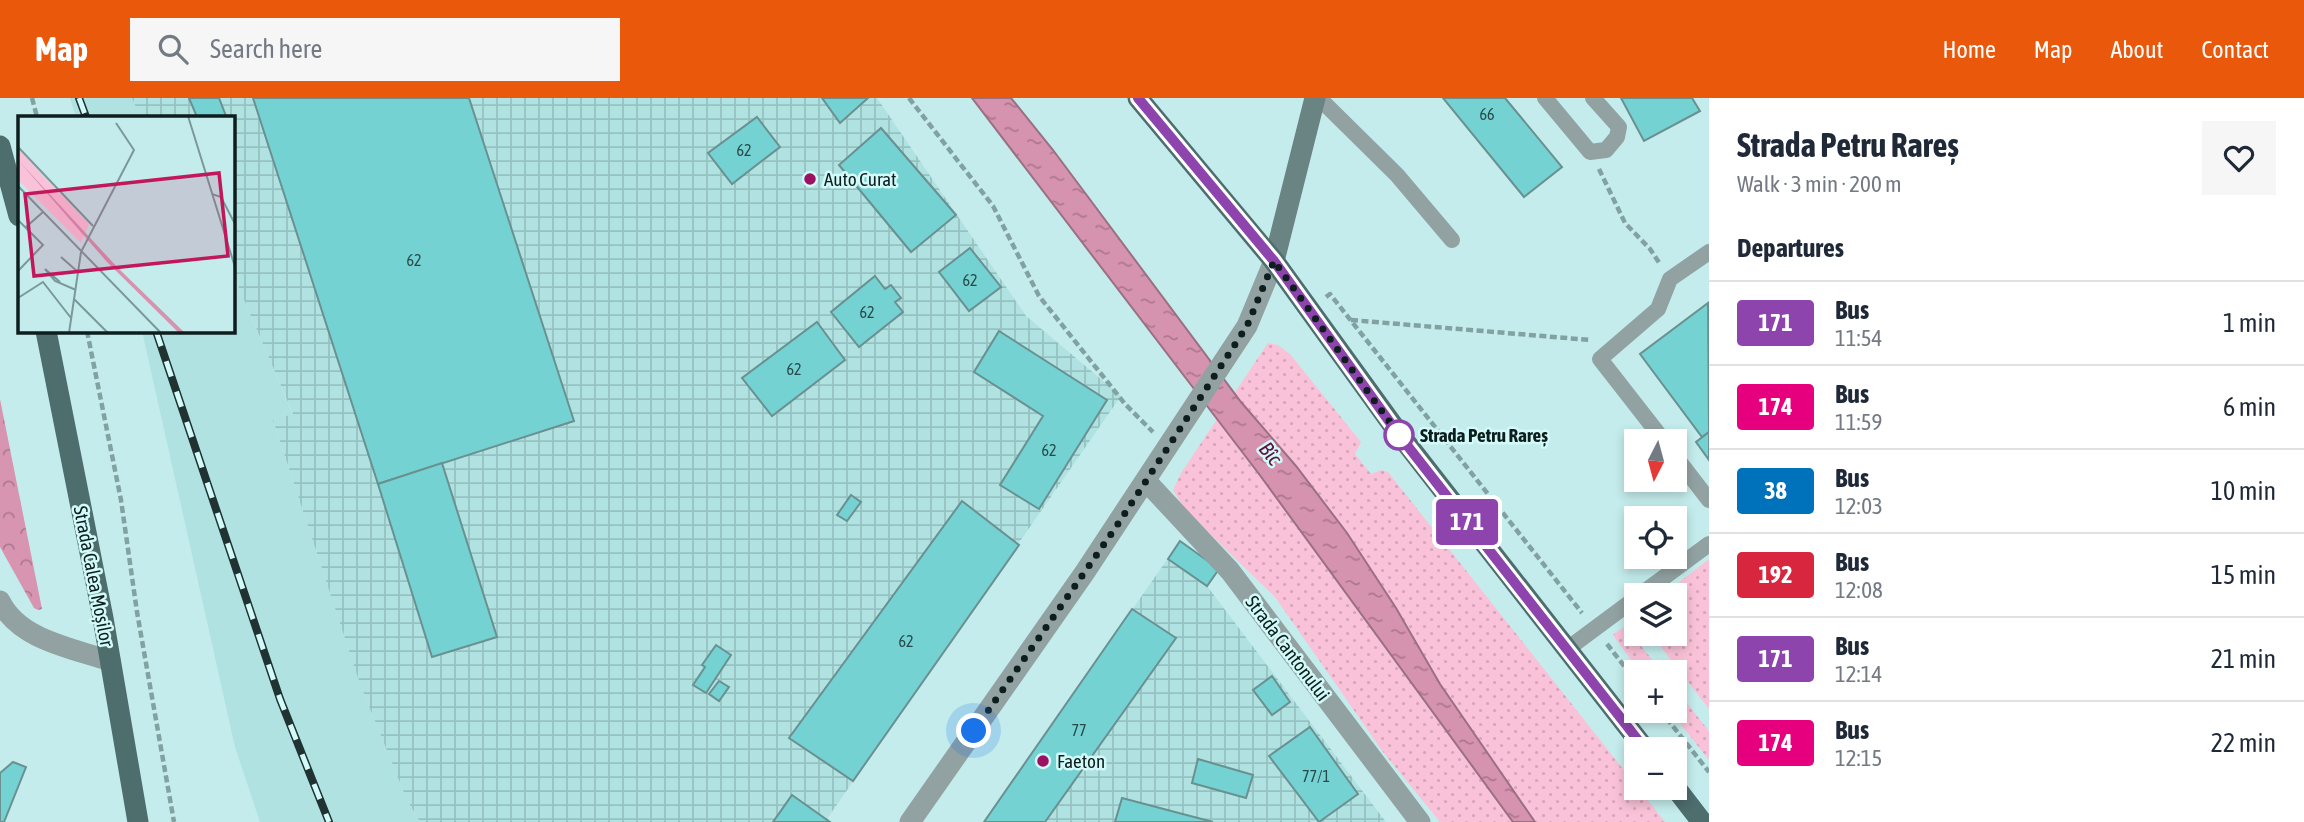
<!DOCTYPE html>
<html lang="en">
<head>
<meta charset="utf-8">
<style>
  body { margin:0; font-family:"Asap Condensed",sans-serif; background:#f6f6f7; color:#1f2937; height:100vh; display:flex; flex-direction:column; font-size:26px; white-space:nowrap }
  * { box-sizing:border-box; margin:0 }
  p { font-size:23px; color:#747a83 }
  .icon { flex:none; width:38px; height:38px; fill:none; stroke:currentColor; stroke-width:2; stroke-linecap:round; stroke-linejoin:round }
  .map { position:relative; flex:1; overflow:hidden }
  .panel { display:flex; flex-direction:column; background:#fff; width:595px }
  .panel>* { flex:none }
  .badge { padding:0 14px; border-radius:5px; font-size:24px; line-height:46px }
  .needle { width:46px; rotate:186deg }
  .fabs { position:absolute; left:1624px; top:331px; display:grid; gap:14px }
  .fabs a { display:grid; place-items:center; width:63px; height:63px; border-radius:0px; background:#fff; box-shadow:0 4px 10px #0003; font-size:35px }
  .you { position:absolute; width:35px; height:35px; margin:-18px; border:5px solid #fff; border-radius:50%; background:#1a73e8; box-shadow:0 0 0 10px #1a73e833 }
  .map>.badge { position:absolute; translate:-50% -50%; box-shadow:0 0 0 4px #fff }
  h2 { padding:0 28px; font-size:26px; line-height:63px }
  .round { display:grid; place-items:center; flex:none; width:74px; height:74px; border-radius:0px; background:#f6f6f7 }
  .headline { display:flex; align-items:center; justify-content:space-between; height:119px; padding:0 28px }
  h1 { font-size:33px; font-weight:700; line-height:52px }
  ul { padding:0; list-style:none }
  li { display:flex; align-items:center; gap:21px; height:84px; padding:0 28px; border-top:2px solid #e0e1e3 }
  li div { flex:1 }
  li b { display:block; font-size:26px }
  li em { font-style:normal }
  li .badge { min-width:77px; font-weight:700; text-align:center }
  header { display:flex; align-items:center; gap:42px; box-sizing:border-box; height:98px; padding:0 35px; background:#ea580c; color:#fff }
  header strong { font-size:33px }
  nav { display:flex; gap:38px; margin-inline-start:auto; font-size:24px }
  .search { width:490px; height:63px; background:#f6f6f7; display:flex; align-items:center; gap:18px; box-sizing:border-box; padding:0 24px; border-radius:0px; color:#747a83; font-size:26px }
  main { display:flex; flex:1; min-height:0 }
  .map>svg:first-child { display:block }
  .built { fill:#b0e2e2 }
  .industrial { fill:url(#industrial-grid) }
  .grass { fill:url(#grass-dots) }
  .forest { fill:url(#forest-crowns) }
  .water { fill:url(#water-ripples); stroke:#9a7083; stroke-width:2 }
  .building { fill:#75d2d3; stroke:#6a9090; stroke-width:2 }
  .lines { fill:none; stroke-linecap:round; stroke-linejoin:round }
  .path { stroke:#82a1a1; stroke-width:4.5; stroke-dasharray:7 3.5; stroke-linecap:butt }
  .service { stroke:#92a2a2; stroke-width:16 }
  .minor { stroke:#92a2a2; stroke-width:21 }
  .secondary { stroke:#6a8383; stroke-width:21 }
  .primary { stroke:#4e6d6d; stroke-width:21 }
  .rail-casing { stroke:#203232; stroke-width:8 }
  .rail { stroke:#d1faf9; stroke-width:5; stroke-dasharray:16; stroke-linecap:butt }
  .line-casing { stroke:#fff; stroke-width:16 }
  .line { stroke:#8e44ad; stroke-width:10 }
  .walk { stroke:#0e1d1d; stroke-width:7; stroke-dasharray:0 12.6 }
  .poi-dot { fill:#9c1161; stroke:#d1faf9; stroke-width:2.5 }
  .stop-dot { fill:#fff; stroke:#8e44ad; stroke-width:3.5 }
  .labels { text-anchor:middle; dominant-baseline:central; stroke-width:5; stroke-linejoin:round; paint-order:stroke }
  .number-label { font-size:16px; fill:#284a4a }
  .poi-label { font-size:19px; fill:#0e1d1d; stroke:#d1faf9; text-anchor:start }
  .stop-label { font-size:19px; font-weight:bold; fill:#0e1d1d; stroke:#d1faf9; text-anchor:start }
  .street-label { font-size:19px; fill:#0e1d1d; stroke:#d1faf9 }
  .water-label { font-size:21px; font-style:italic; fill:#5f103b; stroke:#d1faf9 }
  .inset-road { fill:none; stroke:#7b9999; stroke-width:2 }
  .view { fill:#c2185b; fill-opacity:0.15; stroke:#c2185b; stroke-width:3.5 }
  .inset-edge { fill:none; stroke:#0e1d1d; stroke-width:3.5 }
</style>
</head>
<body>
<header>
<strong>Map</strong>
<div class="search"><svg class="icon" aria-label="search" viewBox="0 0 24 24"><circle cx="10" cy="10" r="6"/><path d="M15 15l6 6"/></svg>Search here</div>
<nav><a>Home</a><a>Map</a><a>About</a><a>Contact</a></nav>
</header>
<main>
<div class="map">
<svg width="1709" height="724" viewBox="0 0 1709 724">
  <defs>
    <pattern id="industrial-grid" width="8" height="8" patternUnits="userSpaceOnUse" patternTransform="scale(1.75)"><rect width="8" height="8" fill="#b0e2e2"/><path d="M0 4h8M4 0v8" fill="none" stroke="#96c1c1"/></pattern>
    <pattern id="grass-dots" width="8" height="8" patternUnits="userSpaceOnUse" patternTransform="scale(1.75)"><rect width="8" height="8" fill="#fac2d8"/><path d="M2 2h.1M6 6h.1" fill="none" stroke="#d5a6b9" stroke-width="1.8" stroke-linecap="round"/></pattern>
    <pattern id="forest-crowns" width="20" height="18" patternUnits="userSpaceOnUse" patternTransform="scale(1.75)"><rect width="20" height="18" fill="#d895b1"/><path d="M2 6a3 3 0 1 1 6 0M12 15a3 3 0 1 1 6 0" fill="none" stroke="#ae798f"/></pattern>
    <pattern id="water-ripples" width="26" height="14" patternUnits="userSpaceOnUse" patternTransform="scale(1.75)"><rect width="26" height="14" fill="#d693af"/><path d="M2 4q2-2 4 0t4 0M15 11q2-2 4 0t4 0" fill="none" stroke="#ac778e"/></pattern>
  </defs>
  <rect width="100%" height="100%" fill="#c4ecec"/>
  <g class="built">
    <path d="M70,0h62l8,19h-64z"/>
    <path d="M233,176l60,141 -20,5 87,264 47,116 13,22h-160l-25,-75 -93,-416h91z"/>
  </g>
  <g class="industrial">
    <path d="M132,0h745l149,218 95,80 -294,423 3,3h-410l-13,-22 -47,-116 -87,-264 20,-6 -60,-140v-157h-93z"/>
    <path d="M1180,443l39,28 -12,17 179,236h-402z"/>
  </g>
  <g class="grass">
    <path d="M1268,245l10,2 12,9 71,88 -6,12 16,20 10,-4 7,2 277,350h-225l-57,-70 -108,-155 -89,-86 -13,-21 8,-17z"/>
    <path d="M1709,461v150l-48,-62 -6,-13h20v-39h-12z"/>
    <path d="M1625,528l37,46h-22l-27,-37z"/>
    <path d="M1675,590l34,43v29l-39,-49 5,-1z"/>
  </g>
  <path class="forest" d="M0,301l42,210 -4,1 -4,-2 -34,-61z"/>
  <path class="water" d="M972,0h39l42,52 188,252 55,64 51,67 49,75 44,76 95,138h-22l-254,-348z"/>
  <g class="building">
    <path d="M189,0h30l7,18 -29,1z"/>
    <path d="M253,0h216l105,323 -196,63z"/>
    <path d="M822,0h46l-28,25z"/>
    <path d="M1443,0h62l57,69 -38,30z"/>
    <path d="M1621,0h71l8,13 -56,30z"/>
    <path d="M757,19l23,30 -48,37 -24,-31z"/>
    <path d="M881,30l75,87 -45,37 -72,-87z"/>
    <path d="M970,150l31,39 -32,24 -30,-39z"/>
    <path d="M875,178l10,13 6,-4 10,13 -6,4 8,10 -44,35 -28,-35z"/>
    <path d="M1708,205l1,129 -7,5 -62,-83z"/>
    <path d="M817,224l28,38 -73,56 -30,-38z"/>
    <path d="M999,233l108,69 -68,109 -39,-24 43,-69 -69,-44z"/>
    <path d="M1709,334v28l-13,-18z"/>
    <path d="M442,365l55,174 -65,20 -54,-173z"/>
    <path d="M851,397l10,7 -14,19 -10,-6z"/>
    <path d="M962,403l57,44 -166,236 -64,-43z"/>
    <path d="M1180,443l39,28 -12,17 -39,-27z"/>
    <path d="M1132,511l44,29 -131,184h-61z"/>
    <path d="M716,547l15,10 -25,38 -13,-8 12,-18 -3,-2z"/>
    <path d="M1272,578l18,26 -18,13 -19,-25z"/>
    <path d="M719,583l10,6 -10,14 -10,-7z"/>
    <path d="M1310,629l48,67 -39,28 -50,-66z"/>
    <path d="M1198,661l55,16 -7,23 -54,-15z"/>
    <path d="M13,664l13,5 -22,55h-4v-49z"/>
    <path d="M792,697l31,22 7,5h-57z"/>
    <path d="M1122,700l91,24h-98z"/>
  </g>
  <g class="lines">
    <g class="path">
      <path d="M32,0l5,19"/>
      <path d="M909,0l84,108 46,90 86,108 28,28"/>
      <path d="M1599,71l26,54 25,26 10,15"/>
      <path d="M1326,199l4,-3 252,319"/>
      <path d="M1351,222l239,20"/>
      <path d="M87,233l34,169 16,112 37,210"/>
      <path d="M1607,546l29,37"/>
      <path d="M1660,612l49,62"/>
    </g>
    <g class="service">
      <path d="M1319,0l78,77 55,65"/>
      <path d="M1545,0l45,54 16,-2 11,-13 2,-10 -26,-29"/>
      <path d="M1664,343l-64,-82 58,-50 12,-30 39,-27"/>
      <path d="M1675,358l34,44"/>
      <path d="M1640,497l69,-51"/>
      <path d="M1566,552l70,-52"/>
    </g>
    <g class="minor">
      <path d="M1146,383l84,90 190,251"/>
      <path d="M0,503c19,39 72,47 110,60"/>
      <path d="M910,724l175,-250 162,-246 27,-65"/>
    </g>
    <path class="secondary" d="M1274,163l41,-163"/>
    <g class="primary">
      <path d="M1138,0l136,163 126,174 245,314"/>
      <path d="M0,48l19,70"/>
      <path d="M46,233l57,287 35,204"/>
      <path d="M1675,689l27,35"/>
    </g>
    <g class="rail-casing">
      <g id="rail">
        <path d="M79,0l7,19"/>
        <path d="M156,233l124,368 49,123"/>
      </g>
    </g>
    <use href="#rail" class="rail"/>
  </g>
  <g class="lines">
    <g class="line-casing">
      <path id="line" d="M1138,0l136,163 125,174 246,314"/>
    </g>
    <use href="#line" class="line"/>
    <path class="walk" d="M974,633l142,-204 131,-201 27,-65 125,174"/>
  </g>
  <g class="poi-dot">
    <circle cx="810" cy="81" r="7"/>
    <circle cx="1043" cy="663" r="7"/>
  </g>
  <circle class="stop-dot" cx="1399" cy="337" r="14"/>
  <g class="labels">
    <g class="number-label">
      <text x="1487" y="16">66</text>
      <text x="744" y="52">62</text>
      <text x="414" y="162">62</text>
      <text x="970" y="182">62</text>
      <text x="867" y="214">62</text>
      <text x="794" y="271">62</text>
      <text x="1049" y="352">62</text>
      <text x="906" y="543">62</text>
      <text x="1079" y="632">77</text>
      <text x="1316" y="678">77/1</text>
    </g>
    <g class="poi-label">
      <text x="824" y="81">Auto Curat</text>
      <text x="1057" y="663">Faeton</text>
    </g>
    <g class="stop-label">
      <text x="1420" y="337">Strada Petru Rareș</text>
    </g>
    <g class="street-label">
      <text transform="translate(94 478) rotate(79)">Strada Calea Moșilor</text>
      <text transform="translate(1288 550) rotate(53)">Strada Cantonului</text>
    </g>
    <g class="water-label">
      <text transform="translate(1271 355) rotate(51)">Bîc</text>
    </g>
  </g>
  <g transform="translate(18 18)">
    <rect width="217" height="217" fill="#c4ecec"/>
    <path d="M0,33l71,75 -8,19 -63,-63z" fill="#fac2d8"/>
    <path d="M0,44l100,108 67,65h-6l-72,-71z" fill="#d693af"/>
    <path class="inset-road" d="M170,0l47,151M0,31l75,79M0,70l143,147M194,78l9,3 14,27M0,104l25,25 -25,26M8,111l17,-15M63,136l53,-102 -18,-27M43,141l17,15M42,166l-15,-13 10,12 21,9M0,182l25,-16 28,36M56,183l34,34M51,217l12,-81"/>
    <path class="view" d="M201,57l9,83 -194,20 -9,-82z"/>
    <rect width="217" height="217" class="inset-edge"/>
  </g>
</svg>
<div class="fabs">
<a><svg class="needle" viewBox="-14 -14 28 28"><path d="M0-13l5 13h-10z" fill="#e53935"/><path d="M0 13l5-13h-10z" fill="#747a83"/></svg></a>
<a><svg class="icon" aria-label="locate" viewBox="0 0 24 24"><circle cx="12" cy="12" r="6"/><path d="M12 2v4M12 18v4M2 12h4M18 12h4"/></svg></a>
<a><svg class="icon" aria-label="layers" viewBox="0 0 24 24"><path d="M12 4l9 5-9 5-9-5zM3 14l9 5 9-5"/></svg></a>
<a>+</a>
<a>−</a>
</div>
<div class="you" style="left:974px;top:633px"></div>
<b class="badge" style="left:1467px;top:424px;background:#8e44ad;color:#fff">171</b>
</div>
<section class="panel">
<div class="headline"><div><h1>Strada Petru Rareș</h1><p>Walk · 3 min · 200 m</p></div><a class="round"><svg class="icon" aria-label="heart" viewBox="0 0 24 24"><path d="M12 20l-8-8c-3-5 5-10 8-4 3-6 11-1 8 4z"/></svg></a></div>
<h2>Departures</h2>
<ul>
<li><span class="badge" style="background:#8e44ad;color:#fff">171</span><div><b>Bus</b><p>11:54</p></div><em>1 min</em></li>
<li><span class="badge" style="background:#e6007e;color:#fff">174</span><div><b>Bus</b><p>11:59</p></div><em>6 min</em></li>
<li><span class="badge" style="background:#0072bc;color:#fff">38</span><div><b>Bus</b><p>12:03</p></div><em>10 min</em></li>
<li><span class="badge" style="background:#d7263d;color:#fff">192</span><div><b>Bus</b><p>12:08</p></div><em>15 min</em></li>
<li><span class="badge" style="background:#8e44ad;color:#fff">171</span><div><b>Bus</b><p>12:14</p></div><em>21 min</em></li>
<li><span class="badge" style="background:#e6007e;color:#fff">174</span><div><b>Bus</b><p>12:15</p></div><em>22 min</em></li>
</ul>
</section>
</main>
</body>
</html>
